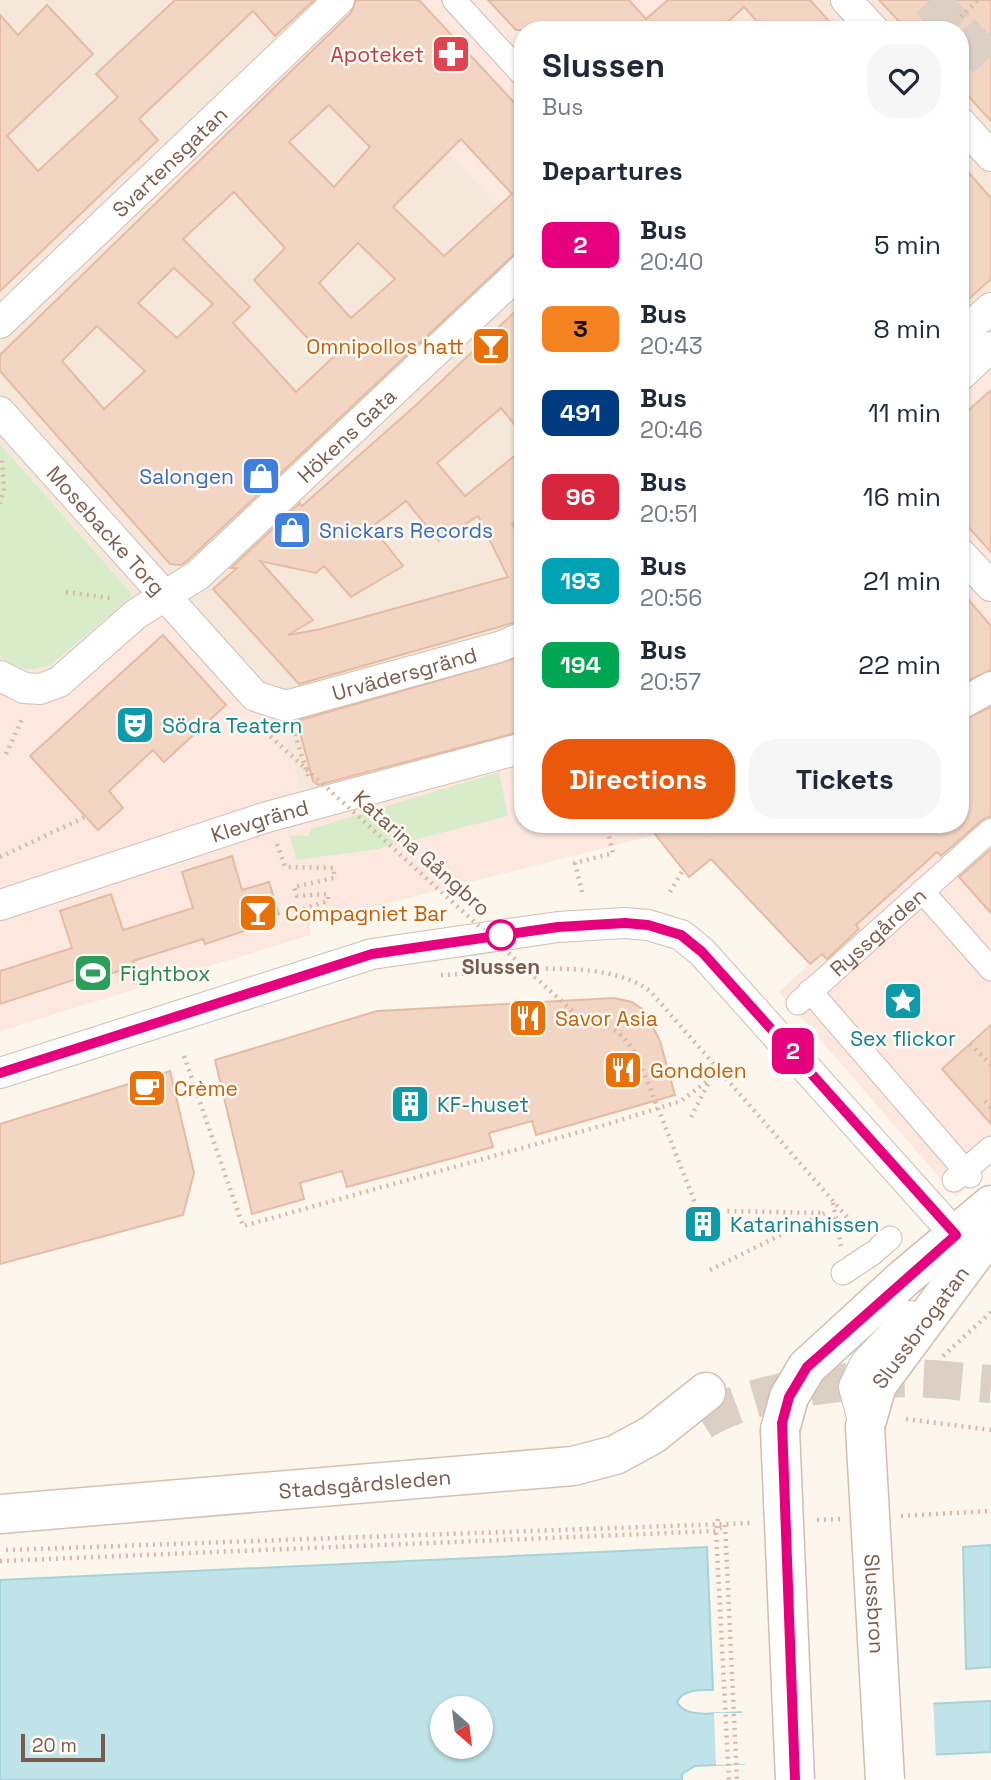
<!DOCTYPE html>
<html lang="en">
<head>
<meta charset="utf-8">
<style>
  body { margin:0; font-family:"Space Grotesk",sans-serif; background:#f6f6f7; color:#1f2937; height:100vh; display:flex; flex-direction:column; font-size:26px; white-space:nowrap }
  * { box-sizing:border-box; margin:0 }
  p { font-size:23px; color:#747a83 }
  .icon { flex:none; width:38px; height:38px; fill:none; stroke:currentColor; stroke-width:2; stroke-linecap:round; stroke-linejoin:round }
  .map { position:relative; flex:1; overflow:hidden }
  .side { position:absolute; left:514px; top:21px; width:455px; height:812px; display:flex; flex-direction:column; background:#fff; border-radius:28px; box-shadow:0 2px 5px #0004 }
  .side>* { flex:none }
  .badge { padding:0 14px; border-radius:10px; font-size:24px; line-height:46px }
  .needle { width:46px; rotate:152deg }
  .fabs { position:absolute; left:430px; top:1696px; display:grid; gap:14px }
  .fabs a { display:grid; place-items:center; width:63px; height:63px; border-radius:50%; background:#fff; box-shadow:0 2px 5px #0004; font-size:35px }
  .scale { position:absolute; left:21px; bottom:18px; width:84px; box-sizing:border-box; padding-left:7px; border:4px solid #7a5c4d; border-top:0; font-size:19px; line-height:24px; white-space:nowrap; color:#7a5c4d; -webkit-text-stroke:5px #fffaf3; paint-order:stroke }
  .map>.badge { position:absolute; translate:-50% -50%; box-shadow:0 0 0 4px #fff }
  h2 { padding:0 28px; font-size:26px; line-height:63px }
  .round { display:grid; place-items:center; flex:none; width:74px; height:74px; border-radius:28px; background:#f6f6f7 }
  .overview { display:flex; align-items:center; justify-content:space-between; height:119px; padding:0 28px }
  h1 { font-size:33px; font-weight:800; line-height:52px }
  .cta { display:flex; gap:14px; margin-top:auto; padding:14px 28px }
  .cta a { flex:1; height:80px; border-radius:28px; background:#ea580c; color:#fff; font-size:28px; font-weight:800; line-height:80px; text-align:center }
  .cta a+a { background:#f6f6f7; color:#1f2937 }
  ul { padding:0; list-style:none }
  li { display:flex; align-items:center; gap:21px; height:84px; padding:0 28px }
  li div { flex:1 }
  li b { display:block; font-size:26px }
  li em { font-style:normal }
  li .badge { min-width:77px; font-weight:700; text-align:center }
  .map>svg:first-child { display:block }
  .residential { fill:#f5e8da }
  .commercial { fill:#fde8e0 }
  .green { fill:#d8ecc9 }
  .water { fill:#bfe3e8; stroke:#a5d3da; stroke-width:2; fill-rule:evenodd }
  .pier { fill:#fdf6ec }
  .building { fill:#f3d5c3; stroke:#e6bba3; stroke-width:2; fill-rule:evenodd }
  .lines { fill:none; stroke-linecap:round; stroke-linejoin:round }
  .secondary-tunnel { stroke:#dcd0c4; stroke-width:38; stroke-dasharray:38 19; stroke-linecap:butt }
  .trunk-tunnel { stroke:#dcd0c4; stroke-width:38; stroke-dasharray:38 19; stroke-linecap:butt }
  .pedestrian-casing { stroke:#d1beb0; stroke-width:25 }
  .minor-casing { stroke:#d1beb0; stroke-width:32 }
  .tertiary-casing { stroke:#d1beb0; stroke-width:41 }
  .secondary-casing { stroke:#d6c0b0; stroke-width:41 }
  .path { stroke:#d9b8a5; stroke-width:4.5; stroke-dasharray:2 5; stroke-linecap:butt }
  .pedestrian { stroke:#fff; stroke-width:23 }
  .minor { stroke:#fff; stroke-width:30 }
  .tertiary { stroke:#fff; stroke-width:38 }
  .secondary { stroke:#fff; stroke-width:38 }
  .tertiary-bridge-casing { stroke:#d1beb0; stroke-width:41; stroke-linecap:butt }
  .path-bridge { stroke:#d9b8a5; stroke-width:4.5; stroke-dasharray:2 5; stroke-linecap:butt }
  .tertiary-bridge { stroke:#fff; stroke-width:38 }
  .line-casing { stroke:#fff; stroke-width:16 }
  .line { stroke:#e6007e; stroke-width:10 }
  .stop-dot { fill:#fff; stroke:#e6007e; stroke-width:3.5 }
  .labels { text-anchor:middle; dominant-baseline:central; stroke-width:5; stroke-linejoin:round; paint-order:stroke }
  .health-label { font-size:21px; fill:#be3a42; stroke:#fffaf3; text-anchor:end }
  .street-label { font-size:21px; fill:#7a5c4d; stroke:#fffaf3 }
  .food-label { font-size:21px; fill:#c56008; stroke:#fffaf3; text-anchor:start }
  .shop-label { font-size:21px; fill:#366cbe; stroke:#fffaf3; text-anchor:end }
  .culture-label { font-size:21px; fill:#0d838f; stroke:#fffaf3; text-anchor:start }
  .stop-label { font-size:21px; font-weight:bold; fill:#7a5c4d; stroke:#fffaf3 }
  .leisure-label { font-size:21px; fill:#27864d; stroke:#fffaf3; text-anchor:start }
</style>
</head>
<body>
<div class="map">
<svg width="991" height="1780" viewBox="0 0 991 1780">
  <rect width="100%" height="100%" fill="#fdf6ec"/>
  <g class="residential">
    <path d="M0,0h238l79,12 206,220v512l-217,59 -27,-78 -109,-127 -37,-3 -133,-151z"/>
    <path d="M713,0h278v307l-30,27v-304h-281z"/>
  </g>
  <g class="commercial">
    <path d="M238,0h475l-33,30h-157v202l-206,-220 -35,34z"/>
    <path d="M991,307v858l-35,32 -177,-205 30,-28 -98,-105 -22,18 -34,-42 -345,88v12l-310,96v-375l6,6 44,4 83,-71 37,3 84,93 25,34 27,78 217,-59v80h438v-490z"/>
  </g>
  <g class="green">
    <path d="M0,444l133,151 -83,71 -23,4 -21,-8 -6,-6z"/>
    <path d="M499,772l9,44 -130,33 -82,11 -6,-25 19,1 2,-7z"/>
  </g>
  <g class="water">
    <path d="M991,1545v122l-25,2 -3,-122z"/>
    <path d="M707,1547l6,143c-13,0 -30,-1 -36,12 8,16 32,11 48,11l266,-12v51l-296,14 -13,8v6h-682v-200zM443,1708h38v38h-38z"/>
  </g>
  <path class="pier" d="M933,1700l3,59 -190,8 -1,-3 -29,1 -2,-52h28v-4z"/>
  <g class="building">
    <path d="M175,0h139l-39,36 -22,-25 -114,108 19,21 -158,151v-276l18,20 29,-30 46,49 -86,82 31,35 80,-74 -22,-23z"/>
    <path d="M356,0h63l104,112v134l-336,315 -6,4 -11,-1 -170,-193v-16l351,-342zM329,105l41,42 -36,40 -45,-45zM461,139l51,55 -68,62 -51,-49zM234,192l51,56 -31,32 55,60 31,11 -44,41 -63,-69 17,-16 -67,-68zM358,243l37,36 -44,39 -32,-35zM174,268l39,36 -36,34 -39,-35zM97,326l48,45 -41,38 -42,-48z"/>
    <path d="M488,0h141l17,19 22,-19h142l27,30h-72l-21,-23 -25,23h-203z"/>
    <path d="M879,0h112v121l-30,-33v-58h-54z"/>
    <path d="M961,164l30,34v81l-30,27z"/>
    <path d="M523,304v131l-22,-27 -64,55 28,33 58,-47v69l-11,5 11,26v71l-224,64 -86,-95 24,-21h-6l69,-65 2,3 113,-100zM406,501l33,40 39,-25 30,61 -187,52 -33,6 25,-15 -53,-59 56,12 8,-7 27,31 52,-31 -31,-39z"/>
    <path d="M991,390v162l-30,-33v-102z"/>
    <path d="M961,591l30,35v44l-30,14z"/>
    <path d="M163,635l63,70 -62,57 -11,-12 -44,41 14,17 -25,22 -68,-74z"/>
    <path d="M523,656v75l-205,54 -5,-4 -16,-60z"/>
    <path d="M991,707v109l-9,4 -41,36 -4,-4 -81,73 3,4 -32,30 -5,-5 -12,10 -99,-105 -22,18 -34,-43 16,-10h290v-103z"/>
    <path d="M991,849v64l-32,-36z"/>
    <path d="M232,856l10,34 27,-8 10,32 -25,8 2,5 -51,17 -2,-5 -70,22 2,5 -52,16 -1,-5 -82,27v-33l72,-23 -12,-37 51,-17 12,36 70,-22 -11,-36z"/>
    <path d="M614,998l18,4 13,9 15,30 15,54 -139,40 -4,-14 -43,12 4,14 -146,40 -5,-16 -42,12 4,16 -52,15 -37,-154 162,-49z"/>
    <path d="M991,1025v99l-49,-55z"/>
    <path d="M170,1071l24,102 -11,42 -183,49v-140z"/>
  </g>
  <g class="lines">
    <path class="secondary-tunnel" d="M702,1421c50,-30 129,-39 187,-42 33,-3 69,3 102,5"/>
    <g class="trunk-tunnel">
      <path d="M930,0l28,30"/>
      <path d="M961,32l30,32"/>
    </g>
    <g class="pedestrian-casing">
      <g id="pedestrian">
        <path d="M454,0l69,75"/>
        <path d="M922,891l69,78"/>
        <path d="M810,991l160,185"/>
        <path id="s1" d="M798,1003l193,-173"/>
        <path d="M954,1180l37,-32"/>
        <path d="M880,1247l10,-9"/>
        <path d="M843,1273l30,-20"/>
      </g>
    </g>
    <g class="minor-casing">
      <g id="minor">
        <path d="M846,0l28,30"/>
        <path d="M961,123l30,33"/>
        <path id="s2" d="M0,323l339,-323"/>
        <path d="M961,335l30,-27"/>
        <path d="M961,375l30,-28"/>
        <path id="s3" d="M0,412l255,284 31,10 213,-59 24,-10"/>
        <path d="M961,554l30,32"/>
        <path id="s4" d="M0,676l24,12 16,1 19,-7 77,-68 62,-39 325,-306"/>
        <path d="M961,704l30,-17"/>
        <path id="s5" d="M0,905l267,-88 256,-69"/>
        <path d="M0,1073l372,-119 186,-27 67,-4 23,2 33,10 21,17 242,270 12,13 18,7"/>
        <path d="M865,1427l-11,-40 11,-23 45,-48"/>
      </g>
    </g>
    <g class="tertiary-casing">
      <g id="tertiary">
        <path id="s6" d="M865,1427l12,-42 104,-140 10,-9"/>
        <path d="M780,1430l9,-33 18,-30 96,-88 88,-74"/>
      </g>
    </g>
    <g class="secondary-casing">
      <g id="secondary">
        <path id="s7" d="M0,1514l573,-48 42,-11 37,-20 54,-43"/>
      </g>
    </g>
    <g class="path">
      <path d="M961,17l17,-17"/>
      <path d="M0,504l4,-15 -2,-29"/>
      <path d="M66,592l44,6"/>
      <path d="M295,734l14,45"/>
      <path d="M6,754l17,-37"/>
      <path d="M277,844l8,23 49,1v10l-40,9 3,9 31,-2v7l-35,11"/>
      <path d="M0,857l85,-40"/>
      <path d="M582,892l-7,-29 38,-10 -7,-29"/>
      <path d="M670,892l13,-22"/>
      <path d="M441,975c59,-2 161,-20 209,16l210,241"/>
      <path d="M970,1044l21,21"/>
      <path d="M184,1056l59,170 365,-102 73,-23 29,-22"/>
      <path d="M985,1101l6,7"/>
      <path d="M691,1117l19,-37"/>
      <path d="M833,1203l8,43"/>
      <path d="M710,1270l115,-57 -101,-2"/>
      <path d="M943,1356l48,-44"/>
      <path d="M906,1419l85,11"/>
      <path d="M901,1516l90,-5"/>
      <path d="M718,1519l-2,12 13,249"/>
      <path d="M817,1520l23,-1"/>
      <path d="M725,1525l12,255"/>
      <path d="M6,1550l746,-27"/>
      <path d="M0,1561l716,-30 9,-6"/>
    </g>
    <use href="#pedestrian" class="pedestrian"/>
    <use href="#minor" class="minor"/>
    <use href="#tertiary" class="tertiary"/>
    <use href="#secondary" class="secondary"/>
    <g class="tertiary-bridge-casing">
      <g id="tertiary-bridge">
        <path id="s8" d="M865,1427l20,353"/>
        <path d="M780,1430l15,350"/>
      </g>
    </g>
    <path class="path-bridge" d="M260,727l321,292c29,5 42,13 57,39l62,157"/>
    <use href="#tertiary-bridge" class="tertiary-bridge"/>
  </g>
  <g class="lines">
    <g class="line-casing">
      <path id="line" d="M0,1073l372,-119 186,-27 67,-4 23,2 33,10 21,17 254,283 -149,132 -18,30 -7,26 13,357"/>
    </g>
    <use href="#line" class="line"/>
  </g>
  <defs>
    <g id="pharmacy-square" transform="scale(2.0125)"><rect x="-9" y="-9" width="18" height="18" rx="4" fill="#e0444e" stroke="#fffaf3"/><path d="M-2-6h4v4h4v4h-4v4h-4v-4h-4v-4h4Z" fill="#fff"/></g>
    <g id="bar-square" transform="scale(2.0125)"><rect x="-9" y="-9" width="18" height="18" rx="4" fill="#e8710a" stroke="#fffaf3"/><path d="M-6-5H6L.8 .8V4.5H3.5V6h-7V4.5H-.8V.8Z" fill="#fff"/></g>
    <g id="shop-square" transform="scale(2.0125)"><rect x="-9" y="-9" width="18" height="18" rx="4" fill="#3f7fe0" stroke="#fffaf3"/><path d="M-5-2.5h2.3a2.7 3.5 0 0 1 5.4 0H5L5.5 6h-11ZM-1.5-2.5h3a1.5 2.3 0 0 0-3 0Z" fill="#fff"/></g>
    <g id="theatre-square" transform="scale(2.0125)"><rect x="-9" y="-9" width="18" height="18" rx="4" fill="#0f9aa8" stroke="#fffaf3"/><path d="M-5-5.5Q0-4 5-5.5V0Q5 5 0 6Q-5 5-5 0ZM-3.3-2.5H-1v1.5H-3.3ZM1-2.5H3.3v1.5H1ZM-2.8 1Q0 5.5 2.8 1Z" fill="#fff"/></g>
    <g id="stadium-square" transform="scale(2.0125)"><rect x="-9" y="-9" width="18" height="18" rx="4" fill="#2e9e5b" stroke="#fffaf3"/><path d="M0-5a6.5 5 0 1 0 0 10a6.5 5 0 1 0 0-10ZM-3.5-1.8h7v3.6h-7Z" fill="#fff"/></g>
    <g id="sight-square" transform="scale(2.0125)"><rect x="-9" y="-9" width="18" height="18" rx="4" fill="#0f9aa8" stroke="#fffaf3"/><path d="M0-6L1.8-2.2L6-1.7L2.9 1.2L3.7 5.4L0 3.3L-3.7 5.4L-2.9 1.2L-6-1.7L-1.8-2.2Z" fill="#fff"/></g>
    <g id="restaurant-square" transform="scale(2.0125)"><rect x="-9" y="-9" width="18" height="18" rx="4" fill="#e8710a" stroke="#fffaf3"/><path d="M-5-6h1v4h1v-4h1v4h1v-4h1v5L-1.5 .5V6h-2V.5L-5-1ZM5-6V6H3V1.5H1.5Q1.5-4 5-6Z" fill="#fff"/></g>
    <g id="cafe-square" transform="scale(2.0125)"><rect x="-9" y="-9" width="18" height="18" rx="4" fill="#e8710a" stroke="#fffaf3"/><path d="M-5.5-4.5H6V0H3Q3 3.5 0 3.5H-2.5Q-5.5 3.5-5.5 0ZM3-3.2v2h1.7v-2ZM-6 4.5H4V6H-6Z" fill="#fff"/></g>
    <g id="building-square" transform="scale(2.0125)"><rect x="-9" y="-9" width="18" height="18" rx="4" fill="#0f9aa8" stroke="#fffaf3"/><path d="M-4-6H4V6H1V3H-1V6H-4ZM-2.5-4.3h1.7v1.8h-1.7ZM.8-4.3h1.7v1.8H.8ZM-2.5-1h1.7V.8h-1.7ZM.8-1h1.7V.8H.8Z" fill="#fff"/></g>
  </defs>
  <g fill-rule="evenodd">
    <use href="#pharmacy-square" x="451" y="54"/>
    <use href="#bar-square" x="491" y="346"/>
    <use href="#shop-square" x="261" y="476"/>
    <use href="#shop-square" x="292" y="530"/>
    <use href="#theatre-square" x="135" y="725"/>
    <use href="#bar-square" x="258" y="913"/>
    <use href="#stadium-square" x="93" y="973"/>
    <use href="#sight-square" x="903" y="1001"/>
    <use href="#restaurant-square" x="528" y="1018"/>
    <use href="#restaurant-square" x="623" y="1070"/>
    <use href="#cafe-square" x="147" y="1088"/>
    <use href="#building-square" x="410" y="1104"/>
    <use href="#building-square" x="703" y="1224"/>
  </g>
  <circle class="stop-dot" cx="501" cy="935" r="14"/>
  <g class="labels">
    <g class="health-label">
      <text x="424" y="54">Apoteket</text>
    </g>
    <g class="street-label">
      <text stroke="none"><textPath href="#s2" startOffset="234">Svartensgatan</textPath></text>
      <text stroke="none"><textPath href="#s4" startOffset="443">Hökens Gata</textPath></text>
      <text stroke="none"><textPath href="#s3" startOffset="159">Mosebacke Torg</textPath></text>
      <text stroke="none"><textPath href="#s3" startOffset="537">Urvädersgränd</textPath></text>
      <text stroke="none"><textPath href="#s5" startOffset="273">Klevgränd</textPath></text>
      <text transform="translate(422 853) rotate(42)">Katarina Gångbro</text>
      <text stroke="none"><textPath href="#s1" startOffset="107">Ryssgården</textPath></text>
      <text stroke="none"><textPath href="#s6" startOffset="116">Slussbrogatan</textPath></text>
      <text stroke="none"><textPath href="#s7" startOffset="366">Stadsgårdsleden</textPath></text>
      <text stroke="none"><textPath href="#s8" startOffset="177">Slussbron</textPath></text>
    </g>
    <g class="food-label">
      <text x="464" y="346" text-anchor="end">Omnipollos hatt</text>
      <text x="285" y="913">Compagniet Bar</text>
      <text x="555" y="1018">Savor Asia</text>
      <text x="650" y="1070">Gondolen</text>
      <text x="174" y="1088">Crème</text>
    </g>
    <g class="shop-label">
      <text x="234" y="476">Salongen</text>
      <text x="319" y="530" text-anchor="start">Snickars Records</text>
    </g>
    <g class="culture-label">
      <text x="162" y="725">Södra Teatern</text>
      <text x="903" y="1038" text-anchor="middle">Sex flickor</text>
      <text x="437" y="1104">KF-huset</text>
      <text x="730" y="1224">Katarinahissen</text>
    </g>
    <g class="stop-label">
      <text x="501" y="966">Slussen</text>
    </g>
    <g class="leisure-label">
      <text x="120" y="973">Fightbox</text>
    </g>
  </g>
</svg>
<div class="fabs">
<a><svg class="needle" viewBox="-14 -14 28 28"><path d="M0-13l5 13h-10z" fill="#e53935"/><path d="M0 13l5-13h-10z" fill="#747a83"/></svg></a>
</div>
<div class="scale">20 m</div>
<b class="badge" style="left:793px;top:1051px;background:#e6007e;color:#fff">2</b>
<section class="side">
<div class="overview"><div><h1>Slussen</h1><p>Bus</p></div><a class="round"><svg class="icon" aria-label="heart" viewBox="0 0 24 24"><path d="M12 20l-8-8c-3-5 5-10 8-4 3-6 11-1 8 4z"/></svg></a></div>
<h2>Departures</h2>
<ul>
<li><span class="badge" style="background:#e6007e;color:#fff">2</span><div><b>Bus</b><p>20:40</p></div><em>5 min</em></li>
<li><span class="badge" style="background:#f58220;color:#111">3</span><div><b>Bus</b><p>20:43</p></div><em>8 min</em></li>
<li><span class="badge" style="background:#003b80;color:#fff">491</span><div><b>Bus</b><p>20:46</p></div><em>11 min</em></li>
<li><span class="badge" style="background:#d7263d;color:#fff">96</span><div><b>Bus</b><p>20:51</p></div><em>16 min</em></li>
<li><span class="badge" style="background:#00a3b4;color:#fff">193</span><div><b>Bus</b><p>20:56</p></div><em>21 min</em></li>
<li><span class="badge" style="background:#00a651;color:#fff">194</span><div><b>Bus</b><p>20:57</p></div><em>22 min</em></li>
</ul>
<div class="cta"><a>Directions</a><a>Tickets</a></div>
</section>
</div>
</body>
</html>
